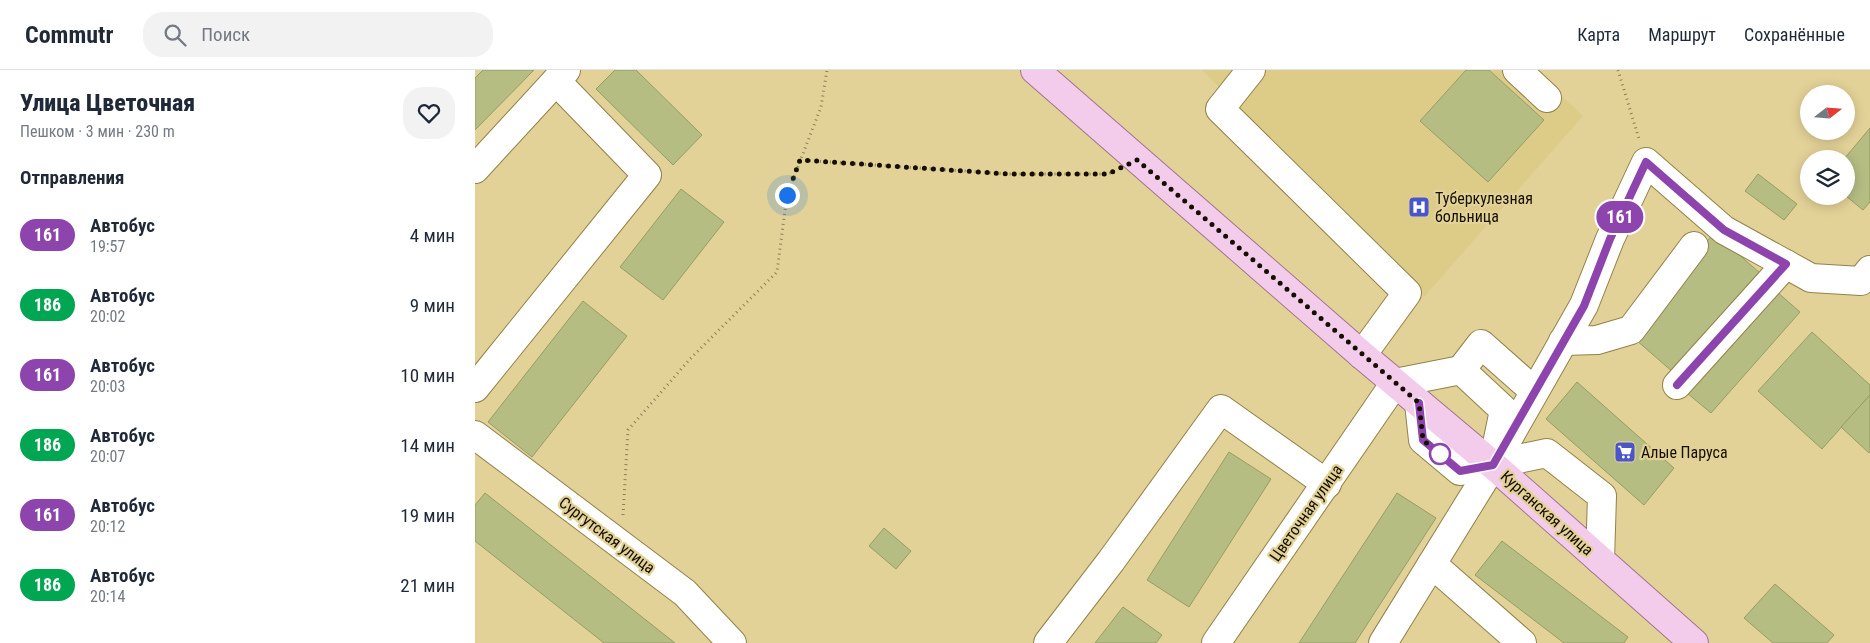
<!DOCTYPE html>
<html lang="ru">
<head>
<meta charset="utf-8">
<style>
  body { margin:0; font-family:"Roboto Condensed",sans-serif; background:#f2f2f3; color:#1f2937; height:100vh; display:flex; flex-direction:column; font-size:19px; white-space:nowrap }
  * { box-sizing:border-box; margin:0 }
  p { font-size:16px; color:#747a83 }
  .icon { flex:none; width:28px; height:28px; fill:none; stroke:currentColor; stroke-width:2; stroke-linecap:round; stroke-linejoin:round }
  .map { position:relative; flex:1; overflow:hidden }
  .side { display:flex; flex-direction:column; background:#fff; width:475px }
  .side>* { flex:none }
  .badge { padding:0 10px; border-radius:16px; font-size:18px; line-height:32px }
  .needle { width:32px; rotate:73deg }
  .buttons { position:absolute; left:1325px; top:15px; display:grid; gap:10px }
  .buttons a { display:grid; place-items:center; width:55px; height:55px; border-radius:50%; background:#fff; box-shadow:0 2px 12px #0003; font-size:25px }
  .you { position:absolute; width:25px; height:25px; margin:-12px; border:4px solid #fff; border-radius:50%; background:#1a73e8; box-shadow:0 0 0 8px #1a73e833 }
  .map>.badge { position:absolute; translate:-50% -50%; box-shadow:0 0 0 2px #fff }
  h2 { padding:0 20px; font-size:19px; line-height:45px }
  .round { display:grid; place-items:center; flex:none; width:52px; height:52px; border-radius:20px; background:#f2f2f3 }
  .summary { display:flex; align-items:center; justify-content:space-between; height:85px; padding:0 20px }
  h1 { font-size:24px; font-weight:800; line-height:38px }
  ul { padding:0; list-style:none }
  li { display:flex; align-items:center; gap:15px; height:70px; padding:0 20px }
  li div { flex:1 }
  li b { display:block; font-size:19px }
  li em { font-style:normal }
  li .badge { min-width:55px; font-weight:700; text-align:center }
  header { display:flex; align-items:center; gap:30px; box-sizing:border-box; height:70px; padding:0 25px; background:#fff; border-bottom:1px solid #e0e1e3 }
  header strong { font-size:24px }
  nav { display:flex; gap:28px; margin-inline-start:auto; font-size:18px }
  .search { width:350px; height:45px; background:#f2f2f3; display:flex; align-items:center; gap:12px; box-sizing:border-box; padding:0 18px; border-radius:20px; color:#747a83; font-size:19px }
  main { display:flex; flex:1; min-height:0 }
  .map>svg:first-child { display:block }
  .built { fill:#ddcb88 }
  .building { fill:#b5bd83; stroke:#969d64 }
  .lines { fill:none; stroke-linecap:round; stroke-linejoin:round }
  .minor-casing { stroke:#92824a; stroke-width:30 }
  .major-casing { stroke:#a17490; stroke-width:30 }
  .path { stroke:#8b7f57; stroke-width:3; stroke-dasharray:1 4; stroke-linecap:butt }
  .minor { stroke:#fff; stroke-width:28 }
  .major { stroke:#f4cceb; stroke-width:28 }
  .line-casing { stroke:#fff; stroke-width:11 }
  .line { stroke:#8e44ad; stroke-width:8 }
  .walk { stroke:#150f00; stroke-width:5; stroke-dasharray:0 9 }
  .stop-dot { fill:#fff; stroke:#8e44ad; stroke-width:2.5 }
  .labels { text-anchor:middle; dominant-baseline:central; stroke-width:4.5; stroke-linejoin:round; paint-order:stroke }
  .poi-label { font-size:16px; fill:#150f00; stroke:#e3d297; text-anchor:start }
  .street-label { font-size:16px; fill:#150f00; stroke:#e3d297 }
</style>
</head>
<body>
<header>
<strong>Commutr</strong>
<div class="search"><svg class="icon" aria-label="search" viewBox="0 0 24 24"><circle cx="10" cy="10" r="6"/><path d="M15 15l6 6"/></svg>Поиск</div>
<nav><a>Карта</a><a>Маршрут</a><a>Сохранённые</a></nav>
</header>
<main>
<section class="side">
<div class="summary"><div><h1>Улица Цветочная</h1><p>Пешком · 3 мин · 230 m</p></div><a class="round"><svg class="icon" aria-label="heart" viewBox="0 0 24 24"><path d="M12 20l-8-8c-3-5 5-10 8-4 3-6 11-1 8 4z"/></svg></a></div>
<h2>Отправления</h2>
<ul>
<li><span class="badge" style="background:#8e44ad;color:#fff">161</span><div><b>Автобус</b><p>19:57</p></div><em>4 мин</em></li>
<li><span class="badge" style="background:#00a651;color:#fff">186</span><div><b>Автобус</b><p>20:02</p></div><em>9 мин</em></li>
<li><span class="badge" style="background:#8e44ad;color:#fff">161</span><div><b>Автобус</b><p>20:03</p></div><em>10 мин</em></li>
<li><span class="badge" style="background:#00a651;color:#fff">186</span><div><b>Автобус</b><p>20:07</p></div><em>14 мин</em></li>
<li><span class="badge" style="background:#8e44ad;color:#fff">161</span><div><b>Автобус</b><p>20:12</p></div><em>19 мин</em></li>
<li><span class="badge" style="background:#00a651;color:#fff">186</span><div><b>Автобус</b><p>20:14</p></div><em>21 мин</em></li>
</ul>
</section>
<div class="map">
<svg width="1395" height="573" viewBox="0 0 1395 573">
  <rect width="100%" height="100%" fill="#e3d297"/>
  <path class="built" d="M727,0h332l49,46 -159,181z"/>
  <g class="building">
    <path d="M8,0h51l-59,60v-52z"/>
    <path d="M140,0h21l66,65 -29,30 -77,-76z"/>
    <path d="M991,0h23l55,50 -56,62 -68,-61z"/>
    <path d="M1395,58v74l-7,8 -17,-14v-37h-2z"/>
    <path d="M1283,104l39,30 -13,16 -39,-29z"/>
    <path d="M206,119l43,33 -61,78 -43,-33z"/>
    <path d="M1239,163l46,40 -86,100 -46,-40z"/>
    <path d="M1301,221l24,21 -89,101 -24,-20z"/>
    <path d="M108,231l44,35 -95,121 -44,-35z"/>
    <path d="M1337,262l58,53v10l-48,54 -64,-58z"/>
    <path d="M1102,312l97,86 -30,37 -98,-86z"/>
    <path d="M1395,325v56l-1,2 -28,-26z"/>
    <path d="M754,382l42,27 -82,128 -42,-27z"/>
    <path d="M10,423l190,150h-71l-129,-102v-36z"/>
    <path d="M922,423l39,25 -81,125h-56z"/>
    <path d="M409,458l27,23 -15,18 -27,-23z"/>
    <path d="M1027,471l126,96 -4,6h-60l-89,-68z"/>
    <path d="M1300,514l59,51 -7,8h-54l-29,-25z"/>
    <path d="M648,537l39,28 -6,8h-61z"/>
  </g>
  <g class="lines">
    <g class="minor-casing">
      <g id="minor">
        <path d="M776,0l-31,39 187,184 -45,62"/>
        <path d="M1042,0l30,28"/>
        <path d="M0,99l91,-99"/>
        <path d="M1088,271l34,-1 34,-10 63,-84"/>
        <path d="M986,300l20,-26 53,47"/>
        <path d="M1202,315l109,-121"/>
        <path d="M0,318l172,-213 -91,-94"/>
        <path d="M944,333l4,37 37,31 87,-18 55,43 -2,64"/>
        <path d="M0,365l210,158 47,50"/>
        <path d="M957,494l90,79"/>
        <path d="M573,573l63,-82 110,-152 106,75"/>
        <path d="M741,573l179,-260 66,-13 43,40 -7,34"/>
        <path d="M908,573l110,-178 91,-160 26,-66 36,-77 78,68 87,48 50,3 9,-11"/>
      </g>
    </g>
    <g class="major-casing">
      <path id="major" d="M560,0l327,285 131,110 201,178"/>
    </g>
    <g class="path">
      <path d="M1143,0l21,69"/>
      <path d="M325,90l209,14h99l6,-3"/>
      <path d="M148,445l5,-85 62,-71 87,-87 10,-77 34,-88 6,-37"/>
    </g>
    <use href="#minor" class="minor"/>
    <use href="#major" class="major"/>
  </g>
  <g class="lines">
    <g class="line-casing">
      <path id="line" d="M944,333l4,37 37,31 33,-6 91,-159 26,-67 36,-77 78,68 62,34 -109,121"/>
    </g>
    <use href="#line" class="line"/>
    <path class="walk" d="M312,125l13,-35 209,14h99l29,-14 282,243 4,37 17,14"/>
  </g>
  <defs>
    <g id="hospital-square" transform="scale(1.125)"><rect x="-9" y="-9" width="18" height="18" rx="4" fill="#4b55ca" stroke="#e3d297"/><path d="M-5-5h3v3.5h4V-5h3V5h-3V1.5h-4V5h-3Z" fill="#fff"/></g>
    <g id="supermarket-square" transform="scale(1.125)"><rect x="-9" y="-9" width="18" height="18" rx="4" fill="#4b55ca" stroke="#e3d297"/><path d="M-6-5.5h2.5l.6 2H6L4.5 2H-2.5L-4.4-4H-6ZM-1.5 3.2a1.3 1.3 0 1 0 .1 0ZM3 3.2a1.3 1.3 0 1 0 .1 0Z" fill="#fff"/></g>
  </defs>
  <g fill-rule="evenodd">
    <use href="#hospital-square" x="944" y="137"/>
    <use href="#supermarket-square" x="1150" y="382"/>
  </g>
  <circle class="stop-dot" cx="965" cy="384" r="10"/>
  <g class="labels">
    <g class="poi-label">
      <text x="960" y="128">Туберкулезная<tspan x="960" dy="18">больница</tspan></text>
      <text x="1166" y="382">Алые Паруса</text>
    </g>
    <g class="street-label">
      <text transform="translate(831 443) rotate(-55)">Цветочная улица</text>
      <text transform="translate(1072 443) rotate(42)">Курганская улица</text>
      <text transform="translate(132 465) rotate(37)">Сургутская улица</text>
    </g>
  </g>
</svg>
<div class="buttons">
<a><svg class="needle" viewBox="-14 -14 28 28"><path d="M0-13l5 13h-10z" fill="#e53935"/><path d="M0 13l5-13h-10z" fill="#747a83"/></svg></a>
<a><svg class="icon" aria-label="layers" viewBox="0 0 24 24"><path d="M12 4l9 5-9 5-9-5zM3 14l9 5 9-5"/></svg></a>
</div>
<div class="you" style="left:312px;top:125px"></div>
<b class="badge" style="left:1145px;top:147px;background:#8e44ad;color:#fff">161</b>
</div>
</main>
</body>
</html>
